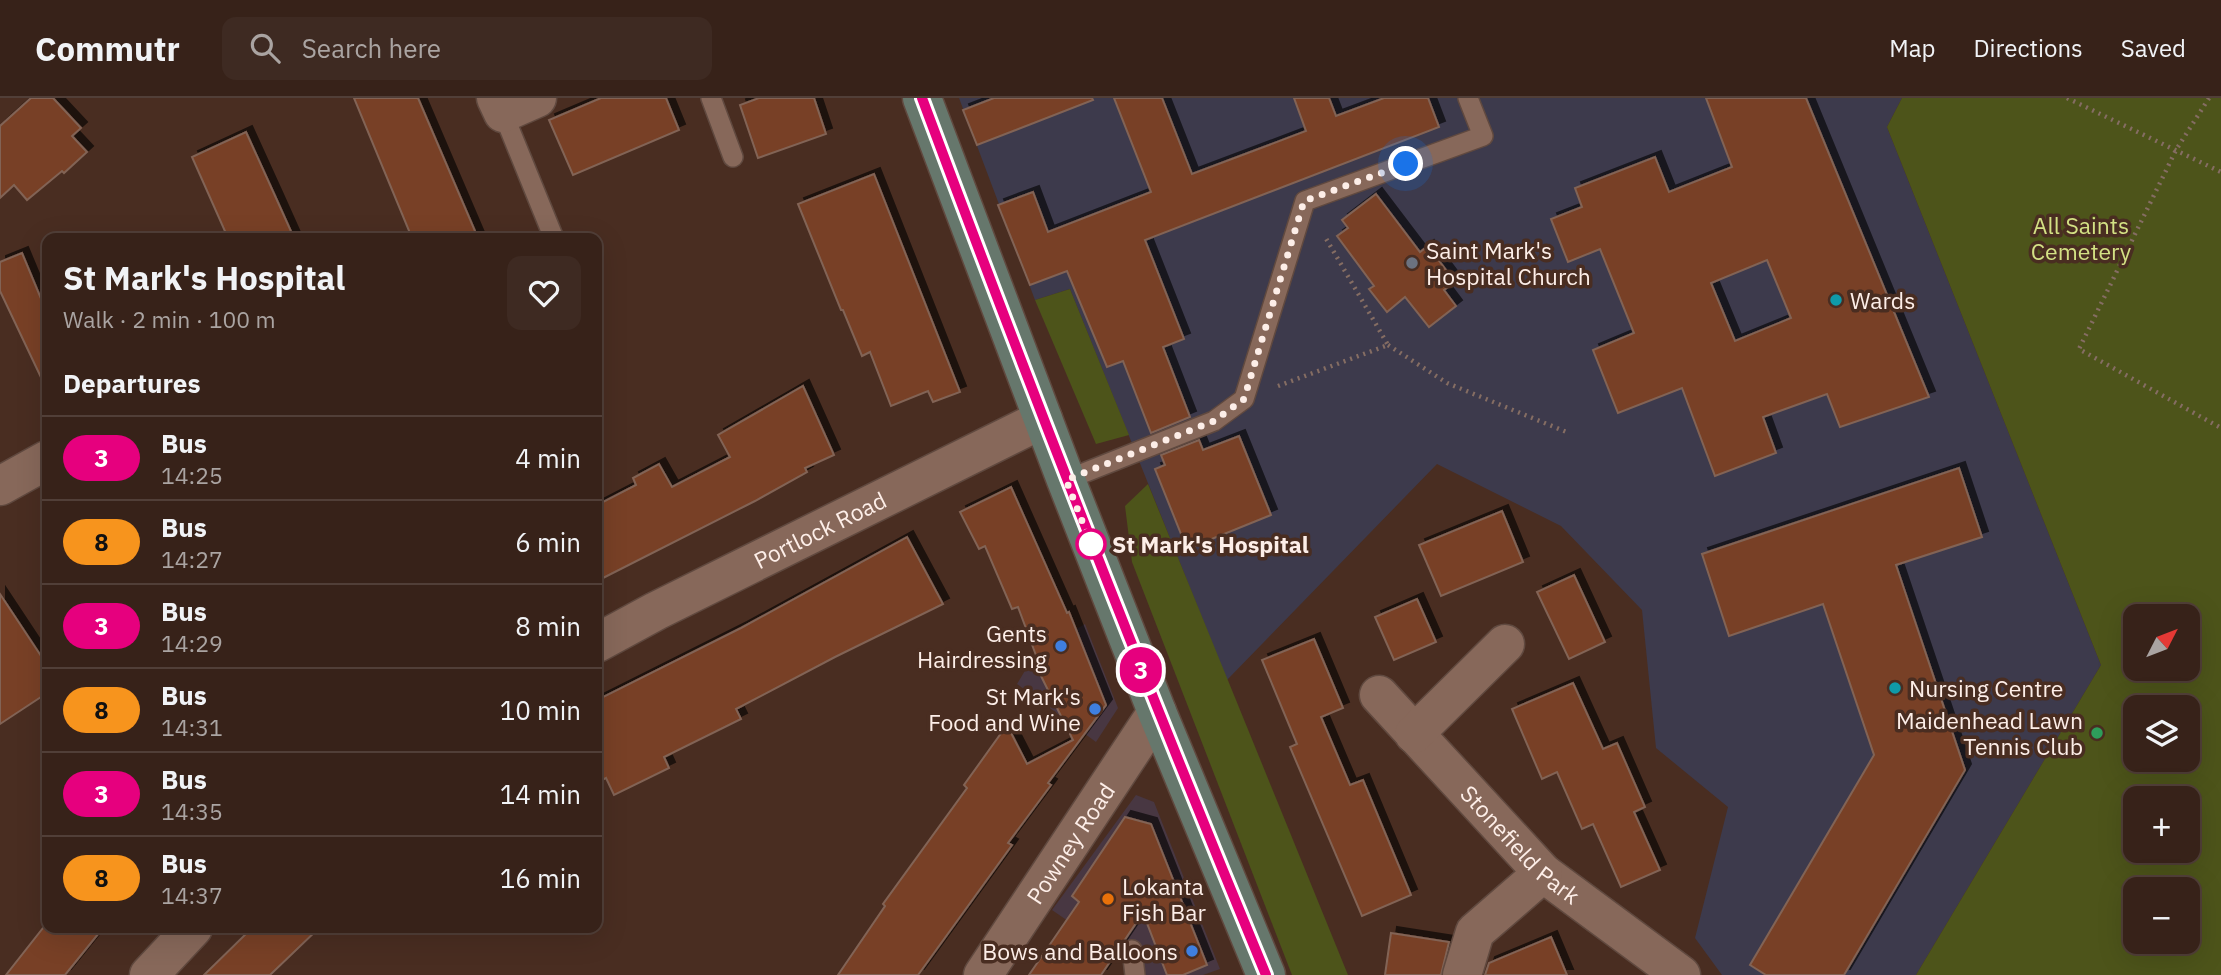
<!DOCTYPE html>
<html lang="en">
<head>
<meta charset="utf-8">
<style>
  body { margin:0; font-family:"IBM Plex Sans",sans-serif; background:#3e2a22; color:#f1f3f6; height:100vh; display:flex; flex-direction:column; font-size:26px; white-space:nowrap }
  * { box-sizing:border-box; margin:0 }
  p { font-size:23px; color:#aaa4a2 }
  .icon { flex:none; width:38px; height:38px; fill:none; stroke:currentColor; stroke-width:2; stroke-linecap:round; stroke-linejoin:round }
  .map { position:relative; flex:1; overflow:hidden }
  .panel { position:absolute; left:42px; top:135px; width:560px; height:700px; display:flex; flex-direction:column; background:#372219; border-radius:14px; box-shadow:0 7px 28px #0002,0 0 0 2px #513f38 }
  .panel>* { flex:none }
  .badge { padding:0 14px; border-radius:23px; font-size:24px; line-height:46px }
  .needle { width:46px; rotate:48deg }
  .fabs { position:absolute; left:2123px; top:506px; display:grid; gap:14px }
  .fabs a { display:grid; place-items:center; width:77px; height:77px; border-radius:14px; background:#372219; box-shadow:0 7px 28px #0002,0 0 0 2px #513f38; font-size:35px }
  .you { position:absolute; width:35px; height:35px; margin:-18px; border:5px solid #fff; border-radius:50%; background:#1a73e8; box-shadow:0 0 0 10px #1a73e833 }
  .map>.badge { position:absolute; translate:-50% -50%; box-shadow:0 0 0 4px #fff }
  h2 { padding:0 21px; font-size:26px; line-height:63px }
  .round { display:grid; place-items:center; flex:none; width:74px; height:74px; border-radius:14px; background:#3e2a22 }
  .head { display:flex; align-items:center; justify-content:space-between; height:119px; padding:0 21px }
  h1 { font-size:33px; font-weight:800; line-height:52px }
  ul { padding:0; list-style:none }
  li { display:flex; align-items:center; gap:21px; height:84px; padding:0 21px; border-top:2px solid #513f38 }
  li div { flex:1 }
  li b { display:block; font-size:26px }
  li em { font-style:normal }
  li .badge { min-width:77px; font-weight:700; text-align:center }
  header { display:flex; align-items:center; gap:42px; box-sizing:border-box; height:98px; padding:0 35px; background:#372219; border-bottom:2px solid #513f38 }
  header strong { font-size:33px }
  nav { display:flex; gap:38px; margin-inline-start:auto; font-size:24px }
  .search { width:490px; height:63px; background:#3e2a22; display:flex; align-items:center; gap:18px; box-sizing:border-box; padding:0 24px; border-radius:14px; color:#aaa4a2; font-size:26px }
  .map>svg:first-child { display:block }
  .commercial { fill:#483742 }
  .medical { fill:#3d3a4c }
  .green { fill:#4d541a; fill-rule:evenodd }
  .building { fill:#784025; stroke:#826355; stroke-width:2; fill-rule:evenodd; filter:url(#shadow) }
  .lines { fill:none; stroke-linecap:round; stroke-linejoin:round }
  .lane-casing { stroke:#60493f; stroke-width:22 }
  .street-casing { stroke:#60493f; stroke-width:41 }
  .secondary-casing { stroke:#60493f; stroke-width:41 }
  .path { stroke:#856d63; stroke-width:4.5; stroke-dasharray:2 5; stroke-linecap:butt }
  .lane { stroke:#87685a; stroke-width:19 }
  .street { stroke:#87685a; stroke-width:38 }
  .secondary { stroke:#66776c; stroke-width:38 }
  .line-casing { stroke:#fff; stroke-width:16 }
  .line { stroke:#e6007e; stroke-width:10 }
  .walk { stroke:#fdeee8; stroke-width:7; stroke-dasharray:0 12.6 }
  .worship-dot { fill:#6b7280; stroke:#492d21; stroke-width:2.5 }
  .culture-dot { fill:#0f9aa8; stroke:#492d21; stroke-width:2.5 }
  .stop-dot { fill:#fff; stroke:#e6007e; stroke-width:3.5 }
  .shop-dot { fill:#3f7fe0; stroke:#492d21; stroke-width:2.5 }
  .leisure-dot { fill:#2e9e5b; stroke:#492d21; stroke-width:2.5 }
  .food-dot { fill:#e8710a; stroke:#492d21; stroke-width:2.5 }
  .labels { text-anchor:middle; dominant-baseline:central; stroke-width:7; stroke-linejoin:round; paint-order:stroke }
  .park-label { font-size:23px; fill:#d3e184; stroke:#492d21 }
  .poi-label { font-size:23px; fill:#fdeee8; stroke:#492d21; text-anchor:start }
  .street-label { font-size:23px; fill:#fdeee8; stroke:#492d21 }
  .stop-label { font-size:23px; font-weight:bold; fill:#fdeee8; stroke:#492d21; text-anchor:start }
</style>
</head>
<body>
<header>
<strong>Commutr</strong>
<div class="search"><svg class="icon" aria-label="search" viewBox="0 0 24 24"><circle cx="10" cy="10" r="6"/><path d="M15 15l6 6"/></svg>Search here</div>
<nav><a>Map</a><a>Directions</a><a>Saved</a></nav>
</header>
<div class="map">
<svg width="2221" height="877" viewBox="0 0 2221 877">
  <defs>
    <filter id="shadow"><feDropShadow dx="6" dy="-6" stdDeviation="0" flood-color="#0009"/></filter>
  </defs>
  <rect width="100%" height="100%" fill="#492d21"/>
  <g class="commercial">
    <path d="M1085,526l33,84 -22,34 -79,-58 18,-30z"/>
    <path d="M1136,697l18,7 66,167 -17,6h-62l-25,-21 -64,-44z"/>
  </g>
  <path class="medical" d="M959,0h943l-15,29 214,538 -185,310h-194l-27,-37 33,-131 -72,-59 -14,-138 -81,-84 -124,-62 -210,216 -157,-391 -35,11z"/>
  <g class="green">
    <path d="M1902,0h319v877h-305l185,-310 -214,-538zM2135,518h53v52h-53zM2188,609v53h-53v-53zM2135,700h53v52h-53zM2135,791h53v53h-53z"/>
    <path d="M1070,191l59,146 -33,9 -61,-144z"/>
    <path d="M1148,386l200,491h-56l-160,-413 -7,-56z"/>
  </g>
  <g class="building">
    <path d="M31,0h22l28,30 -9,8 15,16 -23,21 -2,-2 -35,29 -13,-15 -14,13v-72z"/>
    <path d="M354,0h64l60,140h-66z"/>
    <path d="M601,0h65l13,32 -106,45 -24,-55z"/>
    <path d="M759,0h55l12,36 -68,24 -18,-53z"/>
    <path d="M994,0h98l1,2 -116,45 -14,-35z"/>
    <path d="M1114,0h48l30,76 114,-43 -12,-33h35l7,18 48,-18h44l11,29 -294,113 39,99 -21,8 27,70 -39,16 -28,-72 -16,6 -40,-96 -37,14 -32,-80 35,-13 15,40 103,-40z"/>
    <path d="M1706,0h100l123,299 -89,30 -13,-33 -64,23 13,36 -61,23 -33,-88 -64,25 -25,-63 41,-17 -34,-84 -32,13 -17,-43 31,-12 -7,-19 80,-31 14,35 63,-25zM1767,162l24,58 -56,23 -24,-58z"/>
    <path d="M246,34l30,66 18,40h-66l-36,-81z"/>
    <path d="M874,76l86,218 -27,10 -5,-11 -37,15 -21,-54 -8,4 -19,-46h-2l-43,-106z"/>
    <path d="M1376,96l44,58 8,-6 27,36 -11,8 12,16 -27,21 -24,-30 -18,15 -18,-23 5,-3 -37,-50 11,-8 -6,-8z"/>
    <path d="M22,155l25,60v77l-47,-99v-29z"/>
    <path d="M803,288l31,69 -29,13 2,4 -52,29 -158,80v-76l39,-20 -3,-7 26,-14 13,23 58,-30 -12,-22z"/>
    <path d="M1239,338l32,79 -84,34 -32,-80 10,-4 -4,-10 38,-15 4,10z"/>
    <path d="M1959,370l23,69 -86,28 69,205 -121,205h-78l-16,-10 124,-210 -51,-151 -94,32 -27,-82z"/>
    <path d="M1011,389l56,126 2,-1 37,93 -58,78 3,2 -43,58 4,2 -94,130h-80l47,-69 -2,-2 84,-116 -3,-3 43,-60 20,39 46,-24 -39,-78 3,-4 -19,-51 -6,2 -27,-63 -6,3 -19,-37z"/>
    <path d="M1502,413l21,51 -82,34 -22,-51z"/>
    <path d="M907,439l36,67 -108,53 -99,52 5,10 -77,38 5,11 -55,27 -8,-17 -9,5v-83l144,-72z"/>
    <path d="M1574,477l31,67 -36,17 -32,-67z"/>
    <path d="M0,496l47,71v28l-47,31z"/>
    <path d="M1417,501l19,43 -42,18 -19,-43z"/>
    <path d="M1314,541l29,69 -22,9 29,68 13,-5 48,115 -49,21 -72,-169 7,-3 -35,-84z"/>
    <path d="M1573,585l30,66 14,-6 28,64 -11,5 26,58 -39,17 -28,-63 -11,5 -25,-57 -15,7 -30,-70z"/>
    <path d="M1125,719l26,7 56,141 -24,10h-16l-24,-62 -42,62h-72l50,-73 -7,-6z"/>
    <path d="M43,830h60l-38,47h-59z"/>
    <path d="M252,830h67l-49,47h-66z"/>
    <path d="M1391,835l58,9 -8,33h-56z"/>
    <path d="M1551,839l16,38h-82l4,-12z"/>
  </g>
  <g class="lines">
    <g class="lane-casing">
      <g id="lane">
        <path d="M711,0l22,59"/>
        <path d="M503,15l50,123"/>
        <path d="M1066,382l148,-59 30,-22 61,-198 178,-65 -15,-38"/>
        <path d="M1132,852l3,25"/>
      </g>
    </g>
    <g class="street-casing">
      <g id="street">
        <path d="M496,0l7,15 34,-15"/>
        <path d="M0,388l47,-26"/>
        <path id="s1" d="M597,545l59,-32 387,-192"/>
        <path id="s2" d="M1379,597l164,178 138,102"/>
        <path d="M1414,636l91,-90"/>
        <path d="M149,877l44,-47"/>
        <path id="s3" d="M983,877l174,-263"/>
        <path d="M1462,877l13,-43 68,-59"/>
      </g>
    </g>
    <g class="secondary-casing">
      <path id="secondary" d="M922,0l144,382 91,232 109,263"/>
    </g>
    <g class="path">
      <path d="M2067,0l154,74"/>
      <path d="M2209,0l-33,52 -97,199 142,79"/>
      <path d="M1388,247l59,38 122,50"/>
      <path d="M1278,288l110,-41 -64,-110"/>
    </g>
    <use href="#lane" class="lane"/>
    <use href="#street" class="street"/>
    <use href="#secondary" class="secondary"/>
  </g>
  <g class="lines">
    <g class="line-casing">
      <path id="line" d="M922,0c110,295 224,587 344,877"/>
    </g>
    <use href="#line" class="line"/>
    <path class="walk" d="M1091,446l-25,-64 148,-59 30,-22 60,-198 102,-37"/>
  </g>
  <circle class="worship-dot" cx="1412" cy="165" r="7"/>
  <g class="culture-dot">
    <circle cx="1836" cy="202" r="7"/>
    <circle cx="1895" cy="590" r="7"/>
  </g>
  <circle class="stop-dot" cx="1091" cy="446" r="14"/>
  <g class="shop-dot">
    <circle cx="1061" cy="548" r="7"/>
    <circle cx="1095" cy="611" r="7"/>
    <circle cx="1192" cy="853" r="7"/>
  </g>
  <circle class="leisure-dot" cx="2097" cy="635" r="7"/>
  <circle class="food-dot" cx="1108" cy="801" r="7"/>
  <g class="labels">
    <g class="park-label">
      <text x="2081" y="127">All Saints<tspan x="2081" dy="26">Cemetery</tspan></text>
    </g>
    <g class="poi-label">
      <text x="1426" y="152">Saint Mark's<tspan x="1426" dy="26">Hospital Church</tspan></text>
      <text x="1850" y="202">Wards</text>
      <text x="1047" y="535" text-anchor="end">Gents<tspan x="1047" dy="26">Hairdressing</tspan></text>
      <text x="1909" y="590">Nursing Centre</text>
      <text x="1081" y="598" text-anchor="end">St Mark's<tspan x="1081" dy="26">Food and Wine</tspan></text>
      <text x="2083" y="622" text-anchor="end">Maidenhead Lawn<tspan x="2083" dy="26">Tennis Club</tspan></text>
      <text x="1122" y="788">Lokanta<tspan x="1122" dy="26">Fish Bar</tspan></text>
      <text x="1178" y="853" text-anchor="end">Bows and Balloons</text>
    </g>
    <g class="street-label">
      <text stroke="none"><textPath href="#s1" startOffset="250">Portlock Road</textPath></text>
      <text stroke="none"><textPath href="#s2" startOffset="206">Stonefield Park</textPath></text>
      <text stroke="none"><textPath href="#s3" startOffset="158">Powney Road</textPath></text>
    </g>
    <g class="stop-label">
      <text x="1112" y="446">St Mark's Hospital</text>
    </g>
  </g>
</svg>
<div class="fabs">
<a><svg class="needle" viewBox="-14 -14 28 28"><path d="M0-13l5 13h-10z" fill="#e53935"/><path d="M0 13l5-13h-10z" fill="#aaa4a2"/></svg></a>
<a><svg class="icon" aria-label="layers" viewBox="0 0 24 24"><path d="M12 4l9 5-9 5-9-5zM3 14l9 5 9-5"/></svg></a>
<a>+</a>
<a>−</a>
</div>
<div class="you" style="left:1406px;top:66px"></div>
<b class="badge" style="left:1141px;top:572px;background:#e6007e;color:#fff">3</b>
<section class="panel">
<div class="head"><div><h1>St Mark's Hospital</h1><p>Walk · 2 min · 100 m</p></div><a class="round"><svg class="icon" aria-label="heart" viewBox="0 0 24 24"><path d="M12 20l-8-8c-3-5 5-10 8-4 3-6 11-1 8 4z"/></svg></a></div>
<h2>Departures</h2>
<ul>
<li><span class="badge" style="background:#e6007e;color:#fff">3</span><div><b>Bus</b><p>14:25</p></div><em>4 min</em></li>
<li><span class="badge" style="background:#f7941d;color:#111">8</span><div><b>Bus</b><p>14:27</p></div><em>6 min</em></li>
<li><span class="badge" style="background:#e6007e;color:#fff">3</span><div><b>Bus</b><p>14:29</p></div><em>8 min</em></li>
<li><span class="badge" style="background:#f7941d;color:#111">8</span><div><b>Bus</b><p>14:31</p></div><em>10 min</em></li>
<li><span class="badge" style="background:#e6007e;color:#fff">3</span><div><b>Bus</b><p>14:35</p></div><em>14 min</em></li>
<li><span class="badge" style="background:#f7941d;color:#111">8</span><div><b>Bus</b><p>14:37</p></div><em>16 min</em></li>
</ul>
</section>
</div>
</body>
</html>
